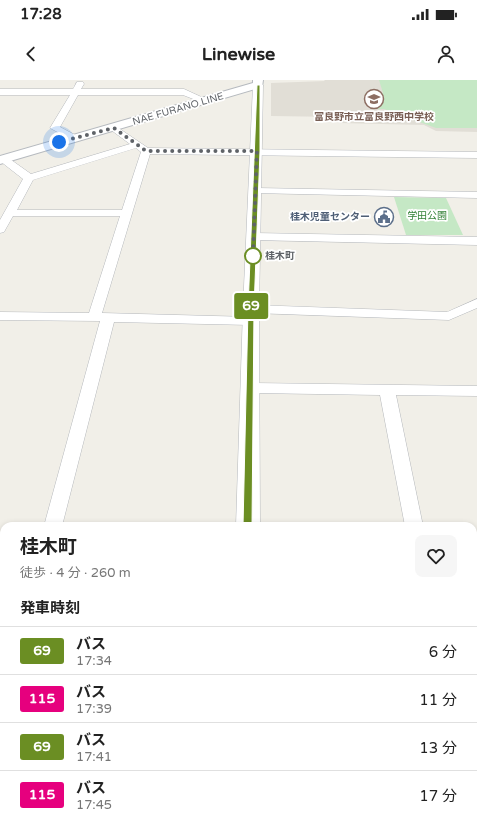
<!DOCTYPE html>
<html lang="ja">
<head>
<meta charset="utf-8">
<style>
  body { margin:0; font-family:"Varela Round","Noto Sans JP",sans-serif; background:#f6f6f6; color:#222; height:100vh; display:flex; flex-direction:column; font-size:15px; white-space:nowrap }
  * { box-sizing:border-box; margin:0 }
  p { font-size:13px; color:#767676 }
  .icon { flex:none; width:22px; height:22px; fill:none; stroke:currentColor; stroke-width:2; stroke-linecap:round; stroke-linejoin:round }
  .map { position:relative; flex:1; overflow:hidden }
  .sheet { position:absolute; left:0px; top:442px; width:477px; height:304px; display:flex; flex-direction:column; background:#fff; border-radius:12px 12px 0 0; box-shadow:0 2px 6px #0003 }
  .sheet>* { flex:none }
  .badge { padding:0 8px; border-radius:3px; font-size:14px; line-height:26px }
  .you { position:absolute; width:20px; height:20px; margin:-10px; border:3px solid #fff; border-radius:50%; background:#1a73e8; box-shadow:0 0 0 6px #1a73e833 }
  .map>.badge { position:absolute; translate:-50% -50%; box-shadow:0 0 0 2px #fff }
  h2 { padding:0 20px; font-size:15px; line-height:36px }
  .round { display:grid; place-items:center; flex:none; width:42px; height:42px; border-radius:8px; background:#f6f6f6 }
  .head { display:flex; align-items:center; justify-content:space-between; height:68px; padding:0 20px }
  h1 { font-size:19px; font-weight:700; line-height:30px }
  ul { padding:0; list-style:none }
  li { display:flex; align-items:center; gap:12px; height:48px; padding:0 20px; border-top:1px solid #e0e0e0 }
  li div { flex:1 }
  li b { display:block; font-size:15px }
  li em { font-style:normal }
  li .badge { min-width:44px; font-weight:700; text-align:center }
  .status { display:flex; justify-content:space-between; align-items:center; height:28px; padding:0 20px; background:#fff; direction:ltr }
  .status svg { height:11px; fill:currentColor }
  header { display:flex; justify-content:space-between; align-items:center; height:52px; padding:0 20px; background:#fff; font-size:18px; font-weight:700 }
  .map>svg:first-child { display:block }
  .education { fill:#e1ded6 }
  .green { fill:#c5e8c5 }
  .lines { fill:none; stroke-linecap:round; stroke-linejoin:round }
  .minor-casing { stroke:#b5b8bc; stroke-width:1 }
  .tertiary-casing { stroke:#b5b8bc; stroke-width:1 }
  .secondary-casing { stroke:#b6babf; stroke-width:2 }
  .minor { fill:#fff; fill-rule:evenodd }
  .tertiary { fill:#fff; fill-rule:evenodd }
  .secondary { fill:#fff; fill-rule:evenodd }
  .line { fill:#6b8e23; stroke:#fff }
  .walk { stroke:#5f6368; stroke-width:4; stroke-dasharray:0 7.2 }
  .stop-dot { fill:#fff; stroke:#6b8e23; stroke-width:2 }
  .labels { text-anchor:middle; dominant-baseline:central; stroke-width:3.5; stroke-linejoin:round; paint-order:stroke }
  .far-street-label { font-size:10px; fill:#5f6368; stroke:#fff }
  .far-education-label { font-size:10px; font-weight:bold; fill:#785e54; stroke:#fff }
  .far-park-label { font-size:10px; fill:#348238; stroke:#fff }
  .far-service-label { font-size:10px; font-weight:bold; fill:#4e5e75; stroke:#fff; text-anchor:end }
  .far-stop-label { font-size:10px; font-weight:bold; fill:#5f6368; stroke:#fff; text-anchor:start }
</style>
</head>
<body>
<div class="status"><b>17:28</b><svg viewBox="0 0 49 12"><path d="M0 12V9h3v3zM5 12V6h3v6zM10 12V3h3v9zM15 12V0h3v12zM26 1h20v11H26zM47 4h2v5h-2z"/></svg></div>
<header><svg class="icon" aria-label="back" viewBox="0 0 24 24"><path d="M15 5l-7 7 7 7"/></svg>Linewise<svg class="icon" aria-label="person" viewBox="0 0 24 24"><circle cx="12" cy="8" r="4"/><path d="M4 21q1-7 8-7t8 7"/></svg></header>
<div class="map">
<svg width="477" height="746" viewBox="0 0 477 746">
  <rect width="100%" height="100%" fill="#f1efe8"/>
  <g class="education">
    <path d="M324,0h153v52l-41,-1 -12,-6 -85,-2 -1,-6 -67,-1v-33l54,-2z"/>
    <path d="M0,730h4v12h190l3,4h-197z"/>
  </g>
  <g class="green">
    <path d="M379,0h98v48h-41l-52,-19h-13l-6,-16h18z"/>
    <path d="M394,117l52,1 17,37h-57z"/>
    <path d="M0,738h4v4h116l66,2 2,2h-188z"/>
  </g>
  <g class="lines">
    <g class="minor-casing">
      <g id="minor">
        <path d="M77,2h6l1,2 -3,5h103l26,12 -4,3 -23,-9h-105l-18,32 17,9 2,2 -2,2 -3,1 -24,-13 20,-33h-70v-6h73z"/>
        <path d="M114,45l34,23 329,4v6l-327,-4 -48,159 149,4 5,1 2,3 -2,3 -5,1 -137,-3 -52,204h-18l56,-205 -100,-1v-8l89,1 31,-97h-107l-9,16 -4,1v-13l23,-41 -23,-18v-4h7l24,17 99,-30 -19,-14 -2,-2 2,-2zM136,68l5,4 -19,58h-105l16,-30z"/>
        <path d="M256,108l221,4v6l-225,-5 -1,-2 1,-2z"/>
        <path d="M253,153l224,4v8l-228,-5 -2,-3 2,-3z"/>
        <path d="M477,219v9l-28,12 -198,-7 -5,-1 -2,-3 2,-3 5,-1 196,7z"/>
        <path d="M250,303l227,3v10l-81,-1 27,131h-18l-25,-131 -130,-2 -5,-1 -3,-4 3,-4z"/>
        <path d="M4,624v38l-4,2v-38z"/>
        <path d="M473,729l4,2v15h-16l-1,-4h13z"/>
        <rect x="231" y="742" width="26" height="4"/>
      </g>
    </g>
    <g class="tertiary-casing">
      <g id="tertiary">
        <path d="M258,2l5,3 -4,224 1,217h-24l7,-217 10,-224z"/>
        <rect x="0" y="669" width="4" height="30"/>
        <rect x="473" y="689" width="4" height="30"/>
      </g>
    </g>
    <g class="secondary-casing">
      <path id="secondary" d="M253,0h10l-1,7 -262,77v-8l253,-73z"/>
    </g>
    <use href="#minor" class="minor"/>
    <use href="#tertiary" class="tertiary"/>
    <use href="#secondary" class="secondary"/>
  </g>
  <path class="line" d="M257,5h3v66l-6,158 -2,217 -4,4 -5,-4 5,-217z"/>
  <g class="lines">
    <path class="walk" d="M59,62l55,-14 32,23h111l-4,105"/>
  </g>
  <defs>
    <g id="school-ring" transform="scale(1)"><circle r="9.5" fill="#fff" stroke="#8d6e63" stroke-width="1.5"/><path d="M0-5L7-2L0 1L-7-2ZM-4 1L0 2.5L4 1V4Q0 6-4 4Z" fill="#8d6e63"/></g>
    <g id="civic-ring" transform="scale(1)"><circle r="9.5" fill="#fff" stroke="#5c6f8a" stroke-width="1.5"/><path d="M-.6-6.5H3V-4.5H.6V-3L4-1V1h2V6H-6V1h2V-1L-.6-3ZM-1.2 2.5V6h2.4V2.5Z" fill="#5c6f8a"/></g>
  </defs>
  <g fill-rule="evenodd">
    <use href="#school-ring" x="374" y="19"/>
    <use href="#civic-ring" x="384" y="137"/>
  </g>
  <circle class="stop-dot" cx="253" cy="176" r="8"/>
  <g class="labels">
    <g class="far-street-label">
      <text transform="translate(178 29) rotate(-16)">NAE FURANO LINE</text>
    </g>
    <g class="far-education-label">
      <text x="374" y="37">富良野市立富良野西中学校</text>
    </g>
    <g class="far-park-label">
      <text x="427" y="136">学田公園</text>
    </g>
    <g class="far-service-label">
      <text x="370" y="137">桂木児童センター</text>
    </g>
    <g class="far-stop-label">
      <text x="265" y="176">桂木町</text>
    </g>
  </g>
</svg>
<div class="you" style="left:59px;top:62px"></div>
<b class="badge" style="left:251px;top:226px;background:#6b8e23;color:#fff">69</b>
<section class="sheet">
<div class="head"><div><h1>桂木町</h1><p>徒歩 · 4 分 · 260 m</p></div><a class="round"><svg class="icon" aria-label="heart" viewBox="0 0 24 24"><path d="M12 20l-8-8c-3-5 5-10 8-4 3-6 11-1 8 4z"/></svg></a></div>
<h2>発車時刻</h2>
<ul>
<li><span class="badge" style="background:#6b8e23;color:#fff">69</span><div><b>バス</b><p>17:34</p></div><em>6 分</em></li>
<li><span class="badge" style="background:#e6007e;color:#fff">115</span><div><b>バス</b><p>17:39</p></div><em>11 分</em></li>
<li><span class="badge" style="background:#6b8e23;color:#fff">69</span><div><b>バス</b><p>17:41</p></div><em>13 分</em></li>
<li><span class="badge" style="background:#e6007e;color:#fff">115</span><div><b>バス</b><p>17:45</p></div><em>17 分</em></li>
</ul>
</section>
</div>
</body>
</html>
